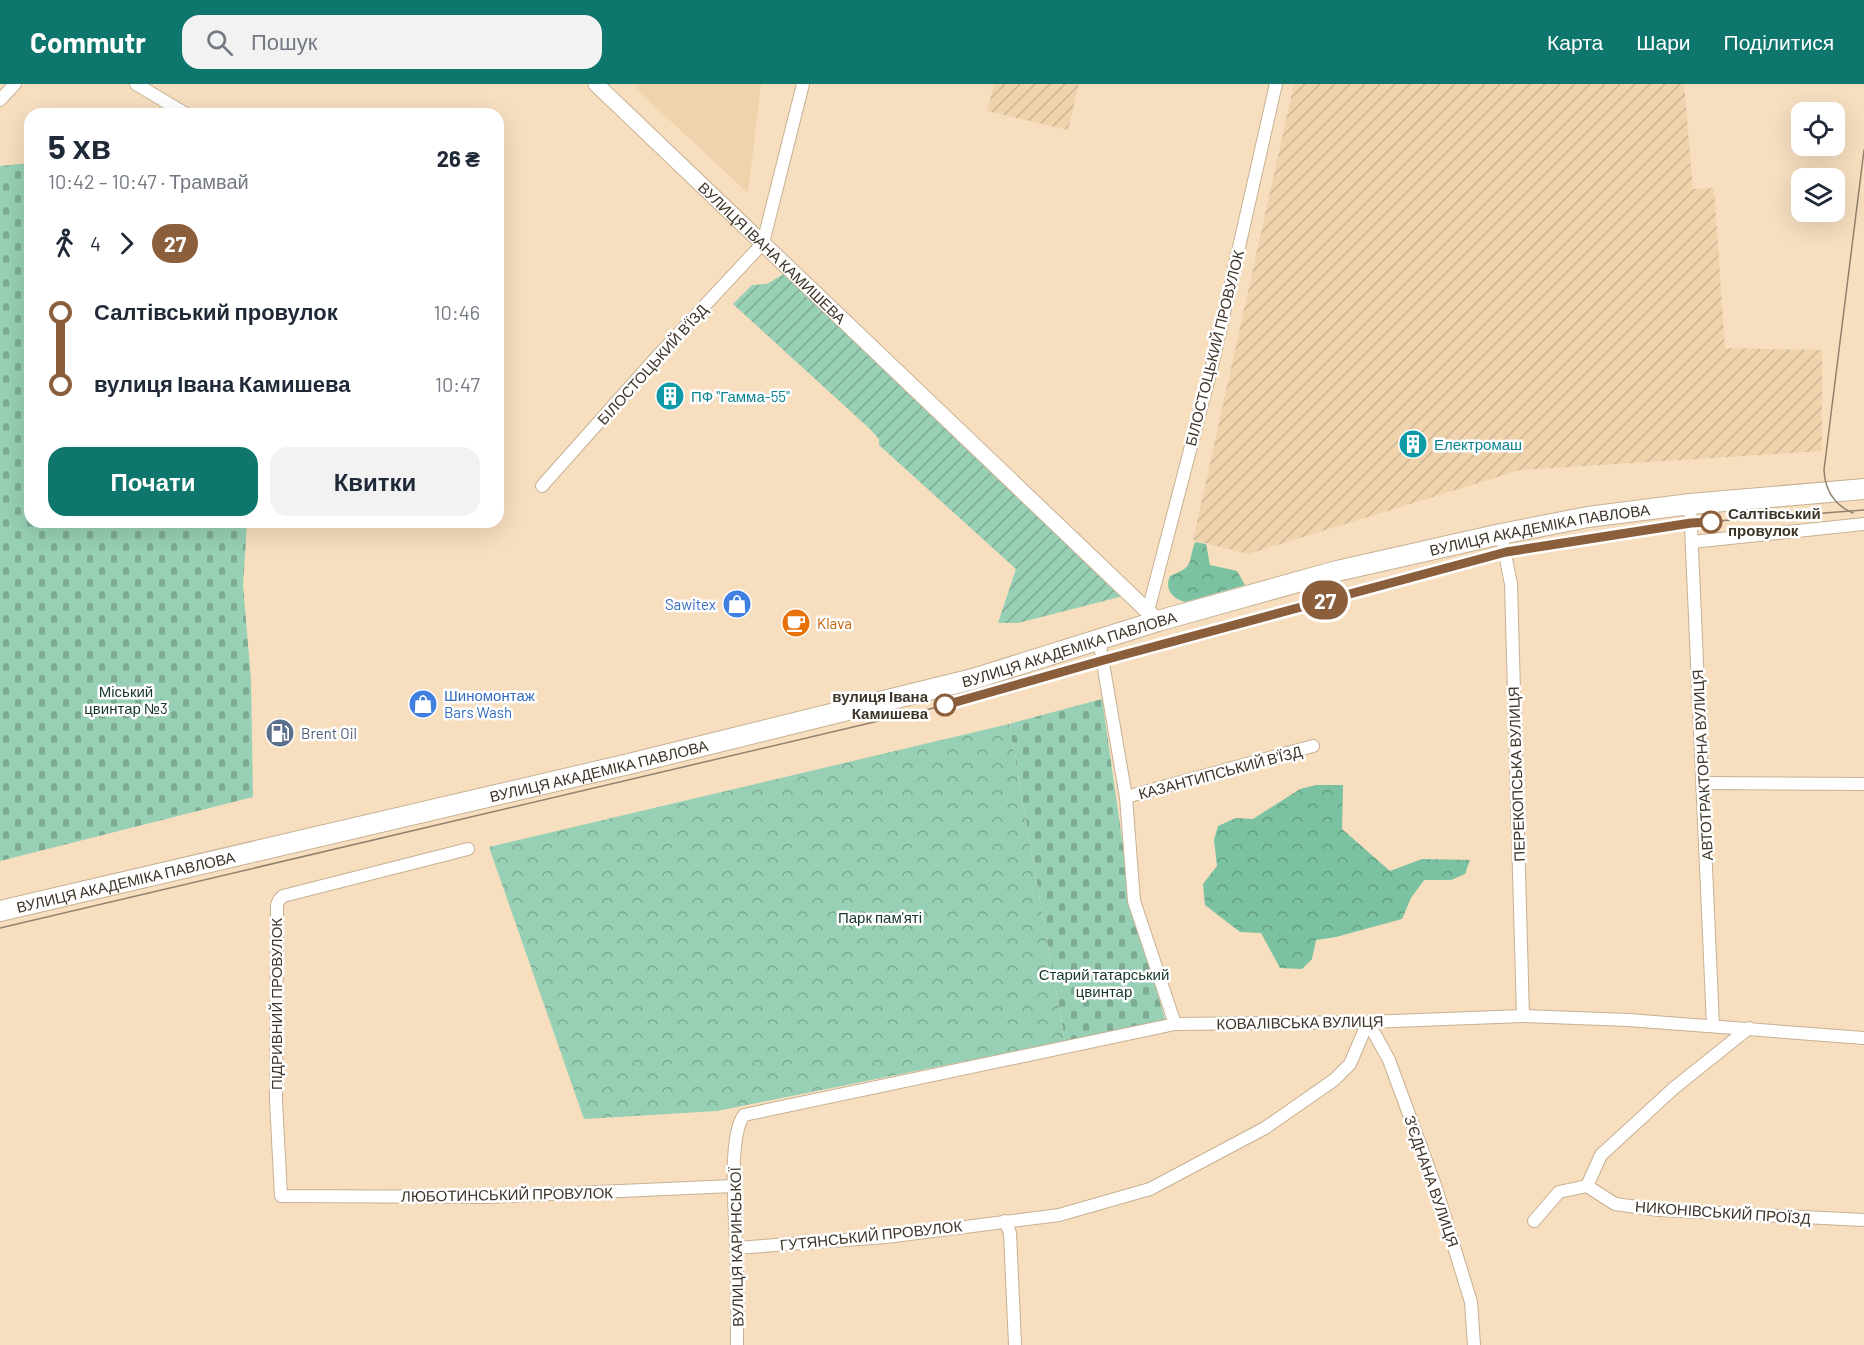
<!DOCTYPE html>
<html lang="uk">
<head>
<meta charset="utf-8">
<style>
  body { margin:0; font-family:Barlow,sans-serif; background:#f2f2f3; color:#1f2937; height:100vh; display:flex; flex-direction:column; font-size:22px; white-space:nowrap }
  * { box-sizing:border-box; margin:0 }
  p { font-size:20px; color:#747a83 }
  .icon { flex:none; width:33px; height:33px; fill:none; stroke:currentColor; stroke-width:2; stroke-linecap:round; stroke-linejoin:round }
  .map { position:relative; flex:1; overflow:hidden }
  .details { position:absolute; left:24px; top:24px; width:480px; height:420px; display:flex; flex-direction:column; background:#fff; border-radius:18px; box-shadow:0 6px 24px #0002 }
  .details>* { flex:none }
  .badge { padding:0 12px; border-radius:20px; font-size:21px; line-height:39px }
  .controls { position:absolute; left:1791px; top:18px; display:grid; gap:12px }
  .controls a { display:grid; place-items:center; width:54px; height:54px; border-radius:12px; background:#fff; box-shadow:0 6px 24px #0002; font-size:30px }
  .map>.badge { position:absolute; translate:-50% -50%; box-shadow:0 0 0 3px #fff }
  .legs { display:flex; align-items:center; gap:9px; height:66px; padding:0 24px; font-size:20px }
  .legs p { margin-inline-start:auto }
  .summary { display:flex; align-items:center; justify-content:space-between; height:102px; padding:0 24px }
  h1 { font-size:33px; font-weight:700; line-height:45px }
  .primary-button { display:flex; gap:12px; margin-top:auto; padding:12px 24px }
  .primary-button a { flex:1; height:69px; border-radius:18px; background:#0f766e; color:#fff; font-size:24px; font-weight:700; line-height:69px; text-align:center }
  .primary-button a+a { background:#f2f2f3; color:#1f2937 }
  ul { padding:0 24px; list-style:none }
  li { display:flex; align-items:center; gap:21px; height:72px; font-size:22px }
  li i { display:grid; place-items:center; width:9px; height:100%; margin:0 8px; background:currentColor }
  li i::after { content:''; width:15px; height:15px; margin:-8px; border:4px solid; border-radius:50%; background:#fff }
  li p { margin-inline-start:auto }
  li:first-child i { background:linear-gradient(#0000 50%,currentColor 0) }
  li:last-child i { background:linear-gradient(currentColor 50%,#0000 0) }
  header { display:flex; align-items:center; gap:36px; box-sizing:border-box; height:84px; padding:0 30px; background:#0f766e; color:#fff }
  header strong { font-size:28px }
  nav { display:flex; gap:33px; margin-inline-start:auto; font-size:21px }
  .search { width:420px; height:54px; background:#f2f2f3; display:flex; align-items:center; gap:15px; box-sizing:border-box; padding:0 21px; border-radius:18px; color:#747a83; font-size:22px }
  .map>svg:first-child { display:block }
  .industrial { fill:url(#industrial-furrows) }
  .built { fill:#eed3ad }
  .forest { fill:url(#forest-crowns) }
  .cemetery { fill:url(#cemetery-stones) }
  .park { fill:url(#park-crowns) }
  .garden { fill:url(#garden-furrows) }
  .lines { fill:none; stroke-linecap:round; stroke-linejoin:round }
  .minor-casing { stroke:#c7b192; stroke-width:14 }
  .tertiary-casing { stroke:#c7b192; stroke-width:17 }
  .primary-casing { stroke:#c7b192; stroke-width:22 }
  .minor { stroke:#fff; stroke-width:12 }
  .tertiary { stroke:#fff; stroke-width:15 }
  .primary { stroke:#fff; stroke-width:20 }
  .tram { stroke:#91816c; stroke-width:1.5 }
  .line-1-casing { stroke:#fff; stroke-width:14 }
  .line-1 { stroke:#8b5e3c; stroke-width:9 }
  .stop-1-dot { fill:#fff; stroke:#8b5e3c; stroke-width:3 }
  .labels { text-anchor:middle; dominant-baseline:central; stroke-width:5; stroke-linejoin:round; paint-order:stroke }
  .street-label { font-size:15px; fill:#3e3528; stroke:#fff }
  .culture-label { font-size:15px; fill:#0d838f; stroke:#fff; text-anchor:start }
  .stop-label { font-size:15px; font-weight:bold; fill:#3e3528; stroke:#fff; text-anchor:start }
  .shop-label { font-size:15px; fill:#366cbe; stroke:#fff; text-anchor:end }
  .food-label { font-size:15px; fill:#c56008; stroke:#fff; text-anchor:start }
  .park-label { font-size:15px; fill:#153628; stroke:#fff }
  .service-label { font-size:15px; fill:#4e5e75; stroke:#fff; text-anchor:start }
</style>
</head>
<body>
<header>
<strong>Commutr</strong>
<div class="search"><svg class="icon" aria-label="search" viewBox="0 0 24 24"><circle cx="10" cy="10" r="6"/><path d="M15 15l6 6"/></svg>Пошук</div>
<nav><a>Карта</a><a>Шари</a><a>Поділитися</a></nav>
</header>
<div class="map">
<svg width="1864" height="1261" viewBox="0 0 1864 1261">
  <defs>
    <pattern id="industrial-furrows" width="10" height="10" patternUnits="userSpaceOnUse" patternTransform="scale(1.5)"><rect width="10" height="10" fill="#eed3ad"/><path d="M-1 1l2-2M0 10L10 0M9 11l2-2" fill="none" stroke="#cdb695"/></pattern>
    <pattern id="forest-crowns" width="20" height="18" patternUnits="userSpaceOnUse" patternTransform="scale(1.5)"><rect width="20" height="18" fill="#7ac2a1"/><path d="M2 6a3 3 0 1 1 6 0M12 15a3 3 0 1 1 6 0" fill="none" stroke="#659e83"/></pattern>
    <pattern id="cemetery-stones" width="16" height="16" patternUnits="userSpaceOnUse" patternTransform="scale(1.5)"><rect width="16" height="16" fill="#97d0b5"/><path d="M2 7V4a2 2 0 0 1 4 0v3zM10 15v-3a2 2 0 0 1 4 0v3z" fill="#7daa93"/></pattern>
    <pattern id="park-crowns" width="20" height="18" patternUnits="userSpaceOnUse" patternTransform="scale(1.5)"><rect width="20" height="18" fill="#97d0b5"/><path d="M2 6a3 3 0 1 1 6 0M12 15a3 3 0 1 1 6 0" fill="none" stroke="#7daa93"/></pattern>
    <pattern id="garden-furrows" width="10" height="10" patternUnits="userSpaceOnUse" patternTransform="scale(1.5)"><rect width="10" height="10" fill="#97d0b5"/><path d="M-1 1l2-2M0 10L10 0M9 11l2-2" fill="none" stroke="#7daa93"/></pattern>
  </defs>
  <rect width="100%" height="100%" fill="#f6debf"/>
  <g class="industrial">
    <path d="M994,0h85l-11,46 -81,-19z"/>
    <path d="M1294,0h390l9,105 21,-1 11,160 97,2v101l-302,19 -272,84 -55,-14z"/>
  </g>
  <path class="built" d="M639,0h122l-13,109 -113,-105z"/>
  <g class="forest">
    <path d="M1195,458l11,2 4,21 27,6 8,14 -60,17c-12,-3 -21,-13 -15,-26 25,-10 17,-11 25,-34z"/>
    <path d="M1316,701h27l-1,44 48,42 32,-12 48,1 -5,14 -14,6h-27l-13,18 -9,21 -66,18 -20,3 -4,19 -10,10 -22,-1 -19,-35 -21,-1 -35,-27 -2,-21 14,-18 -3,-26 4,-14 18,-8 17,1 47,-30z"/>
  </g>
  <g class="cemetery">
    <path d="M30,79v359h217l-4,63 8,95 2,117 -253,64v-695z"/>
    <path d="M1102,615l29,203 35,121 -101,18 -56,-317z"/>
  </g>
  <path class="park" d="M1009,640l56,317 -348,70 -133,8 -95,-272z"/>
  <path class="garden" d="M790,186l341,324 -113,29h-20l18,-54 -137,-124v-6l-9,-10 -137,-125 19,-19 15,-1z"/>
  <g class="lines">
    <g class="minor-casing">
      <g id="minor">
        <path d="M136,0l50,30"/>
        <path d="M0,16l15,-16"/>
        <path d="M542,402l112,-126 109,-117 40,-159"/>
        <path d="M1690,420l23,522"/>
        <path d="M1501,450l10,50 12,432"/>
        <path d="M1692,458l172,-18"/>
        <path d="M1148,527l64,-245 64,-282"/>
        <path d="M1099,556l27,157 8,104 41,123"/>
        <path d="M1703,699l161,1"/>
        <path d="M1126,713l187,-51"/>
        <path d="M468,765l-185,47 -4,4 -2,5 -1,196 5,95 204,1 248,-11"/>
        <path d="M1368,938l21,38 46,125 36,117 3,43"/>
        <path d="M1587,1102l28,18 44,6 205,10"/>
        <path d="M1005,1137l5,12 5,112"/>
        <path d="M1534,1137l25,-29 28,-6 14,-31 73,-67 75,-60"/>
        <path d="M736,1164l150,-11 173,-22 91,-26 115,-61 69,-48 16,-16 18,-42"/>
        <path d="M737,1261c0,-32 1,-65 -1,-97 0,-30 -9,-110 8,-133l431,-91 193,-2 155,-6 105,4 236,18"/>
      </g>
    </g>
    <g class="tertiary-casing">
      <g id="tertiary">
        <path id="s1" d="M596,0l562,537"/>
      </g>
    </g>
    <g class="primary-casing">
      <g id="primary">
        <path id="s2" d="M0,827l633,-148 340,-84 185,-58 179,-50 164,-37 87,-17 102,-13 174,-15"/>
      </g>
    </g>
    <use href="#minor" class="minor"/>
    <use href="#tertiary" class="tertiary"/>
    <use href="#primary" class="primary"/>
    <g class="tram">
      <path d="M1853,429c-19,-8 -28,-24 -29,-43l40,-320"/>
      <path d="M0,844l959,-226 145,-42 402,-108 185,-29 173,-13"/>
    </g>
  </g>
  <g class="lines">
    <g class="line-1-casing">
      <path id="line-1" d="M945,621l159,-45 402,-108 185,-29 20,-1"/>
    </g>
    <use href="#line-1" class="line-1"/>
  </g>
  <defs>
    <g id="building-disc" transform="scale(1.5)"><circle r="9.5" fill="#0f9aa8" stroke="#fff"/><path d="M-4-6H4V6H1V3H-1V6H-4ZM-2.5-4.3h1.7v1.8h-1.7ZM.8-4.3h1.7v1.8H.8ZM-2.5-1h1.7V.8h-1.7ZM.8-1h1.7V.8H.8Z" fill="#fff"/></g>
    <g id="shop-disc" transform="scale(1.5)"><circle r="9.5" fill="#3f7fe0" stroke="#fff"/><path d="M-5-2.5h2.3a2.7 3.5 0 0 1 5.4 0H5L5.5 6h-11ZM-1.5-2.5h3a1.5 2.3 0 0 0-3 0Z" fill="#fff"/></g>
    <g id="cafe-disc" transform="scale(1.5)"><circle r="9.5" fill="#e8710a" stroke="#fff"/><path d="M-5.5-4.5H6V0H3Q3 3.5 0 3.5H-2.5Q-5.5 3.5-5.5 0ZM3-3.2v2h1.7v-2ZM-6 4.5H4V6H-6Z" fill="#fff"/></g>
    <g id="fuel-disc" transform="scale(1.5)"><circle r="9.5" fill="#5c6f8a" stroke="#fff"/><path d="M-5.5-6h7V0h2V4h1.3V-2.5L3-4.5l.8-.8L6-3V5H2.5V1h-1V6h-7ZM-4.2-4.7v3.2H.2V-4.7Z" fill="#fff"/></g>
  </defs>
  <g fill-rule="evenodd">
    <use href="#building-disc" x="670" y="312"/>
    <use href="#building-disc" x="1413" y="360"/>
    <use href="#shop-disc" x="737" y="520"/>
    <use href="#cafe-disc" x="796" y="539"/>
    <use href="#shop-disc" x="423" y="620"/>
    <use href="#fuel-disc" x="280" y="649"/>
  </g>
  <g class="stop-1-dot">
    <circle cx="1711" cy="438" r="10"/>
    <circle cx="945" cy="621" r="10"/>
  </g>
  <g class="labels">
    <g class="street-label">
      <text stroke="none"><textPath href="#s1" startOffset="244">ВУЛИЦЯ ІВАНА КАМИШЕВА</textPath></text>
      <text transform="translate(1214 264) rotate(-76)">БІЛОСТОЦЬКИЙ ПРОВУЛОК</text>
      <text transform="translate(652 280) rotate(-48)">БІЛОСТОЦЬКИЙ В’ЇЗД</text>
      <text stroke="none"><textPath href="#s2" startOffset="1587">ВУЛИЦЯ АКАДЕМІКА ПАВЛОВА</textPath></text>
      <text stroke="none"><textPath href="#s2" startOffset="1101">ВУЛИЦЯ АКАДЕМІКА ПАВЛОВА</textPath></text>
      <text transform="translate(1702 681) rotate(-93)">АВТОТРАКТОРНА ВУЛИЦЯ</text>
      <text stroke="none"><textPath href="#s2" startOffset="615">ВУЛИЦЯ АКАДЕМІКА ПАВЛОВА</textPath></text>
      <text transform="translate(1220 688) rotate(-15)">КАЗАНТИПСЬКИЙ В'ЇЗД</text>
      <text transform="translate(1516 690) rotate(-92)">ПЕРЕКОПСЬКА ВУЛИЦЯ</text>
      <text stroke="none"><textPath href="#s2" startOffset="129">ВУЛИЦЯ АКАДЕМІКА ПАВЛОВА</textPath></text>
      <text transform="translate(276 920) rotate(-90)">ПІДРИВНИЙ ПРОВУЛОК</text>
      <text transform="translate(1300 938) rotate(-1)">КОВАЛІВСЬКА ВУЛИЦЯ</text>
      <text transform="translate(1432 1097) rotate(71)">З’ЄДНАНА ВУЛИЦЯ</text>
      <text transform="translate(507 1110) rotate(-1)">ЛЮБОТИНСЬКИЙ ПРОВУЛОК</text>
      <text transform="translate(1723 1128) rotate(4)">НИКОНІВСЬКИЙ ПРОЇЗД</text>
      <text transform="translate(871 1151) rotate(-6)">ГУТЯНСЬКИЙ ПРОВУЛОК</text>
      <text transform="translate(736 1163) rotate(-91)">ВУЛИЦЯ КАРИНСЬКОЇ</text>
    </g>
    <g class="culture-label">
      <text x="691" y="312">ПФ "Гамма-55"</text>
      <text x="1434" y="360">Електромаш</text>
    </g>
    <g class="stop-label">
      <text x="1728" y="429">Салтівський<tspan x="1728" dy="17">провулок</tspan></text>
      <text x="928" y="612" text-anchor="end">вулиця Івана<tspan x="928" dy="17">Камишева</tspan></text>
    </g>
    <g class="shop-label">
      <text x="716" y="520">Sawitex</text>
      <text x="444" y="611" text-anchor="start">Шиномонтаж<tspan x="444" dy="17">Bars Wash</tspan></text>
    </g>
    <g class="food-label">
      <text x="817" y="539">Klava</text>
    </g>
    <g class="park-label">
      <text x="126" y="607">Міський<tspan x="126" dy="17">цвинтар №3</tspan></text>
      <text x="880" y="833">Парк пам'яті</text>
      <text x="1104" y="890">Старий татарський<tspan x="1104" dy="17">цвинтар</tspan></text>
    </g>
    <g class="service-label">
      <text x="301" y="649">Brent Oil</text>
    </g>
  </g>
</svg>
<div class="controls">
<a><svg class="icon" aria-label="locate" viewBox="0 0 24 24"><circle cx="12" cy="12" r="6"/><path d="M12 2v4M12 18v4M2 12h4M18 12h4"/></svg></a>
<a><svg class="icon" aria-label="layers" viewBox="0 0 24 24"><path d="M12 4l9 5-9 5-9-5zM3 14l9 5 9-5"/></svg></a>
</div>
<b class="badge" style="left:1325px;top:516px;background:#8b5e3c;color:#fff">27</b>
<section class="details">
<div class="summary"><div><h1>5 хв</h1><p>10:42 – 10:47 · Трамвай</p></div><b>26 ₴</b></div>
<div class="legs"><svg class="icon" aria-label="walk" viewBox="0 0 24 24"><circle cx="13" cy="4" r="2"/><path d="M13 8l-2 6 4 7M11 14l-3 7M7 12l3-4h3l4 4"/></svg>4<svg class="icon" aria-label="forward" viewBox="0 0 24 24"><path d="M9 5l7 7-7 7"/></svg><b class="badge" style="background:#8b5e3c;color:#fff">27</b></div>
<ul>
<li><i style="color:#8b5e3c"></i><b>Салтівський провулок</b><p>10:46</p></li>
<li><i style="color:#8b5e3c"></i><b>вулиця Івана Камишева</b><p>10:47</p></li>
</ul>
<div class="primary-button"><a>Почати</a><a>Квитки</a></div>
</section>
</div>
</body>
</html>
